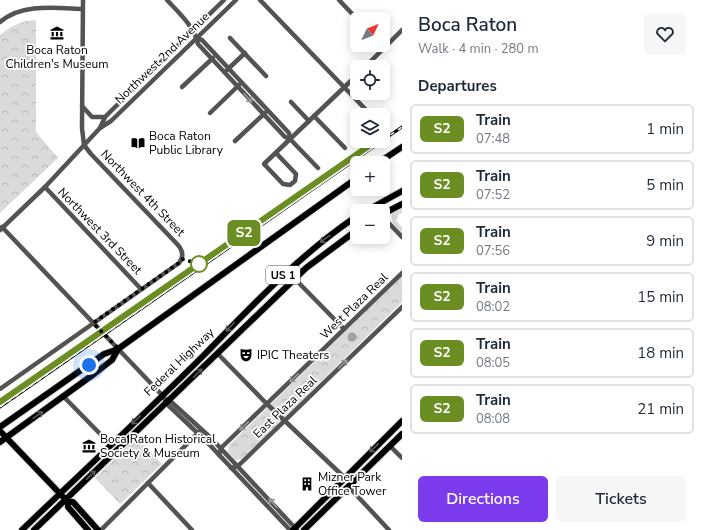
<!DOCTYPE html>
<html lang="en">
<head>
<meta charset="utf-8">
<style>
  body { margin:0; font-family:"Nunito Sans",sans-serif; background:#f6f6f7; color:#1f2937; height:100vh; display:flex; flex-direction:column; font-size:15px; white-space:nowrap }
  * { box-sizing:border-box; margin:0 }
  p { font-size:13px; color:#747a83 }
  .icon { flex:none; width:22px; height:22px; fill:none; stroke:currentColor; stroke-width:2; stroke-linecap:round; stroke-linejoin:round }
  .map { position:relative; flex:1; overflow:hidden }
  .panel { display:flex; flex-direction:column; background:#fff; width:300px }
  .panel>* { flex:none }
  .badge { padding:0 8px; border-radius:6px; font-size:14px; line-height:26px }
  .needle { width:26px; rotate:47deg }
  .controls { position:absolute; left:350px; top:12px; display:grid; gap:8px }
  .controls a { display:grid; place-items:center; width:40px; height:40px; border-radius:6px; background:#fff; box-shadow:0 2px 10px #0003; font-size:20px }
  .you { position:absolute; width:20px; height:20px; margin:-10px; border:3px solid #fff; border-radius:50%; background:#1a73e8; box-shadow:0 0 0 6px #1a73e833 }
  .map>.badge { position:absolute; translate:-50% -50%; box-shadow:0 0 0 2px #fff }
  h2 { padding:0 16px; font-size:15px; line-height:36px }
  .round { display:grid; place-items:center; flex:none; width:42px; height:42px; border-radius:6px; background:#f6f6f7 }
  .head { display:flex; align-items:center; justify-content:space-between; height:68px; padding:0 16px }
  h1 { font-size:19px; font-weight:600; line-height:30px }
  .action { display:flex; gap:8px; margin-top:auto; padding:8px 16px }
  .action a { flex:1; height:46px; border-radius:6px; background:#7c3aed; color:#fff; font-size:16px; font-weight:600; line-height:46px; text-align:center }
  .action a+a { background:#f6f6f7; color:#1f2937 }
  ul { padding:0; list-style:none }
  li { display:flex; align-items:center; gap:12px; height:50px; margin:0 8px 6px; padding:0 8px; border:2px solid #e0e1e3; border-radius:6px }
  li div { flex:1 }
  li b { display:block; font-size:15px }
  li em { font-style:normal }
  li .badge { min-width:44px; font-weight:700; text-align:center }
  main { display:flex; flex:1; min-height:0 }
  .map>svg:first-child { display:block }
  .green { fill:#dadada }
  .park { fill:url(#park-crowns) }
  .water { fill:url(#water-ripples) }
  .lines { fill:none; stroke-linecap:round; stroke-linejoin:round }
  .major-casing { stroke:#dbdbdb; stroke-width:8 }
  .minor { stroke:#535353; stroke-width:4.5 }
  .major { stroke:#000; stroke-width:6 }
  .rail-casing { stroke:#000; stroke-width:3 }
  .rail { stroke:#fff; stroke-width:1.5; stroke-dasharray:4.5; stroke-linecap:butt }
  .oneway { stroke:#989898 }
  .oneway2 { stroke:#595959 }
  .line-casing { stroke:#fff; stroke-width:9 }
  .line { stroke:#6b8e23; stroke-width:6 }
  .walk { stroke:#000; stroke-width:4; stroke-dasharray:0 7.2 }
  .stop-dot { fill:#fff; stroke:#6b8e23; stroke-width:2 }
  .labels { text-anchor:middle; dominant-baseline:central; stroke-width:3.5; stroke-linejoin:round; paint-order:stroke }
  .shield { fill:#fff; stroke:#4c4c4c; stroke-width:1 }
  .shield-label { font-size:11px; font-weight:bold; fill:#000 }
  .poi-label { font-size:12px; fill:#000; stroke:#fff; text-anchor:start }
  .street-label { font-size:12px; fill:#000; stroke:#fff }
</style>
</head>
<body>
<main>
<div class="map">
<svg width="402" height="530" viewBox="0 0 402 530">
  <defs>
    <pattern id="park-crowns" width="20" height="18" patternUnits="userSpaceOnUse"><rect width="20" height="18" fill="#dadada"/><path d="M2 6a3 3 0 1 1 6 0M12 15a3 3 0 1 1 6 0" fill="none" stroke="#b9b9b9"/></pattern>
    <pattern id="water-ripples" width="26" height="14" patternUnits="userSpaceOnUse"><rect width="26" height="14" fill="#a1a1a1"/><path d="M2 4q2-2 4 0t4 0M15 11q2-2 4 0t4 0" fill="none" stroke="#898989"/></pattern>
  </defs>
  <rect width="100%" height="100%" fill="#fff"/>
  <path class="green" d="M402,207v6l-3,1 -3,7 6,6v6c-6,-6 -12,-11 -10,-20z"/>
  <g class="park">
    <path d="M36,20v112l22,26 -58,55v-178c12,-10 21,-14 36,-15z"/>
    <path d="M402,276v26l-160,157 -7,1 -7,-8 1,-7z"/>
    <path d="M136,437l26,27 -42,40 -25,-26z"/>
  </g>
  <circle class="water" cx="352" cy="337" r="4.5"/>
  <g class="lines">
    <g class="major-casing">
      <g id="major">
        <path d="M378,163l24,-16"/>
        <path d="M366,211l36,-20"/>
        <path d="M383,214l19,-10"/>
        <path d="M0,427l104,-73 14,-5 239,-171"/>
        <path d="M0,431l68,71h5l25,28"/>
        <path d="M0,442l94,-68 18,-14 6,-11"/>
        <path d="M68,502v5l20,23"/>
        <path d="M22,530c61,-59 123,-116 183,-176 48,-49 94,-99 152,-138"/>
        <path d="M34,530l272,-262 51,-38"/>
        <path d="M293,530l109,-109"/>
        <path d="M304,530l98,-96"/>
      </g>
    </g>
    <g class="minor">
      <path d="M167,0c12,13 27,26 31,44l87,93 5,2 28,29"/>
      <path d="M260,0l111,115"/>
      <path d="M339,0l18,19"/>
      <path d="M0,22c22,-19 56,-14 83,-13"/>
      <path d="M196,38l6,2 87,93 1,6"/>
      <path d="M230,38l36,38"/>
      <path d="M365,67l37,-37"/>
      <path d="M227,70l18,-17"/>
      <path d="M182,87l31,-29"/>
      <path d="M291,102l18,19"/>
      <path d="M82,106l10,11h13"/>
      <path d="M210,113l29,-28"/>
      <path d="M314,116l31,32"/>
      <path d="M100,128l5,-11 5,-5 114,-112"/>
      <path d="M235,141l30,-28"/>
      <path d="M276,153l20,21 -1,7 -5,4 -7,-1 -19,-20 93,-89"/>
      <path d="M45,187l96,102"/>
      <path d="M383,217l19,20"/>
      <path d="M2,227l160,168 7,11 37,35 84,89"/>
      <path d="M0,230l45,-43 55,-59 11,-7 125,-121"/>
      <path d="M295,279l49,50"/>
      <path d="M218,354l49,50 77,73"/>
      <path d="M0,389l179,-126c5,-6 4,-12 -1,-18l-87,-91 -7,-9 -2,-17 1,-128"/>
      <path d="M64,397l46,47"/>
      <path d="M168,399l43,39 86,92"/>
      <path d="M390,446l12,12"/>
      <path d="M219,455l2,-7 181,-175"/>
      <path d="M231,468l7,-2 164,-159"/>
      <path d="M148,483l44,47"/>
      <path d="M348,486l41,44"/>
      <path d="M101,530l99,-99"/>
    </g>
    <use href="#major" class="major"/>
    <g class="rail-casing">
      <g id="rail">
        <path d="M383,140l19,-13"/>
        <path d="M0,407l382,-266"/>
      </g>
    </g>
    <use href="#rail" class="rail"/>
  </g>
  <defs><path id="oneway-shaft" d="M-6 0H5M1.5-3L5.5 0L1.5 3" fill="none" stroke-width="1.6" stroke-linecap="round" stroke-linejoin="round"/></defs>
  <g class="oneway">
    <use href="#oneway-shaft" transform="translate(248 98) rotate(47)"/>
    <use href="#oneway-shaft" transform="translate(343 364) rotate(-44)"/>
    <use href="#oneway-shaft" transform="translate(294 378) rotate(136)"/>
    <use href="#oneway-shaft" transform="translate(244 426) rotate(136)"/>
    <use href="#oneway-shaft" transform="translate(273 503) rotate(-132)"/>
  </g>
  <g class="oneway2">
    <use href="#oneway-shaft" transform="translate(325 239) rotate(144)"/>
    <use href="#oneway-shaft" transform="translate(230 327) rotate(134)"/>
    <use href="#oneway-shaft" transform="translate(198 373) rotate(-44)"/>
    <use href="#oneway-shaft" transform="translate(38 415) rotate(-35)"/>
    <use href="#oneway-shaft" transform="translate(136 420) rotate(136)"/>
    <use href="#oneway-shaft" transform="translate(374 448) rotate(136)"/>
    <use href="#oneway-shaft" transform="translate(91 475) rotate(-44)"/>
  </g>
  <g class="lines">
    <g class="line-casing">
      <path id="line" d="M0,402l376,-261"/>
    </g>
    <use href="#line" class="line"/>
    <path class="walk" d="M89,365l15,-11 14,-6 -25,-25 86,-60 3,-4 17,5"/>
  </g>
  <defs>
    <g id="museum-bare" transform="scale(1.08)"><path d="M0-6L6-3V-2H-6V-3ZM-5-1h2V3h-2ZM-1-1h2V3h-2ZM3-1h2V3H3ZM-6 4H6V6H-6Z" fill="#000" stroke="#fff" stroke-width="2.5" paint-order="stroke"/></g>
    <g id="library-bare" transform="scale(1.08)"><path d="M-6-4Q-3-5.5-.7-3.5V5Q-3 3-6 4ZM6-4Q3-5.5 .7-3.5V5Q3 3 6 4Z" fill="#000" stroke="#fff" stroke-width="2.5" paint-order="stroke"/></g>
    <g id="theatre-bare" transform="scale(1.08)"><path d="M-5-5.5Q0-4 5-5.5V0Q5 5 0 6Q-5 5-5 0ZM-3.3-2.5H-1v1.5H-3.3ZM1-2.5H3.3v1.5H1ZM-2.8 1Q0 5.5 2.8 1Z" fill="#000" stroke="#fff" stroke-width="2.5" paint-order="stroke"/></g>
    <g id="building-bare" transform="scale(1.08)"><path d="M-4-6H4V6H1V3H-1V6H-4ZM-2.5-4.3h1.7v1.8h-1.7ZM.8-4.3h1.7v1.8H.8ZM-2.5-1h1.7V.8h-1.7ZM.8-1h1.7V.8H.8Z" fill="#000" stroke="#fff" stroke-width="2.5" paint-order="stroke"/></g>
  </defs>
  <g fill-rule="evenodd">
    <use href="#museum-bare" x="57" y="33"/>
    <use href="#library-bare" x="138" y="143"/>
    <use href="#theatre-bare" x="246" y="355"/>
    <use href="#museum-bare" x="89" y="446"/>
    <use href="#building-bare" x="307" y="484"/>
  </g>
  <circle class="stop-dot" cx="199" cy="264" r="8"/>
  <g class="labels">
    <rect class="shield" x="266" y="266" width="34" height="18" rx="3"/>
    <g class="shield-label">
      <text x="283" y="275">US 1</text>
    </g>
    <g class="poi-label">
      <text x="57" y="50" text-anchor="middle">Boca Raton<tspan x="57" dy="14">Children's Museum</tspan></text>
      <text x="149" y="136">Boca Raton<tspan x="149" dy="14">Public Library</tspan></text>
      <text x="257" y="355">IPIC Theaters</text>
      <text x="100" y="439">Boca Raton Historical<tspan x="100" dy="14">Society &amp; Museum</tspan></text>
      <text x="318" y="477">Mizner Park<tspan x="318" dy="14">Office Tower</tspan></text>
    </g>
    <g class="street-label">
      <text transform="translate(162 58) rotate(-44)">Northwest 2nd Avenue</text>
      <text transform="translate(143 193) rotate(46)">Northwest 4th Street</text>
      <text transform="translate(100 231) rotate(46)">Northwest 3rd Street</text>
      <text transform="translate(354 306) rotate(-44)">West Plaza Real</text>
      <text transform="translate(179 362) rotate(-44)">Federal Highway</text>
      <text transform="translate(285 407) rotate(-44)">East Plaza Real</text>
    </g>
  </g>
</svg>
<div class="controls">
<a><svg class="needle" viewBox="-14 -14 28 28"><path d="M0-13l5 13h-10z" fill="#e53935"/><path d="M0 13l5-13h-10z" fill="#747a83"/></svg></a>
<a><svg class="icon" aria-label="locate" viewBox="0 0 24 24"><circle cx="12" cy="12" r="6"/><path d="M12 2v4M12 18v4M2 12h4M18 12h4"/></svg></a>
<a><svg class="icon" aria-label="layers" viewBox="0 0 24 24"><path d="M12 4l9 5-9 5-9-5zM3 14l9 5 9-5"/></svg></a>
<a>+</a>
<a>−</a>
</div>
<div class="you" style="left:89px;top:365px"></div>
<b class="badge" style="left:244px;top:233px;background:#6b8e23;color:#fff">S2</b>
</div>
<section class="panel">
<div class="head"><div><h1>Boca Raton</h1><p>Walk · 4 min · 280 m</p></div><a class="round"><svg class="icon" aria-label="heart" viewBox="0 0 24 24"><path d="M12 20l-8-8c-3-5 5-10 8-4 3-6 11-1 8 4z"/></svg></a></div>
<h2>Departures</h2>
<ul>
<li><span class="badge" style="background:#6b8e23;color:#fff">S2</span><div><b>Train</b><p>07:48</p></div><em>1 min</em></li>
<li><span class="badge" style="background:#6b8e23;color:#fff">S2</span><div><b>Train</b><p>07:52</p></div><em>5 min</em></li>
<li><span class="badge" style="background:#6b8e23;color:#fff">S2</span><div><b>Train</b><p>07:56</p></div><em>9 min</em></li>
<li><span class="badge" style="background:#6b8e23;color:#fff">S2</span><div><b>Train</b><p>08:02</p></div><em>15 min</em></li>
<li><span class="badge" style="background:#6b8e23;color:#fff">S2</span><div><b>Train</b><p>08:05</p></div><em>18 min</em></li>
<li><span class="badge" style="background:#6b8e23;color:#fff">S2</span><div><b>Train</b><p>08:08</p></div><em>21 min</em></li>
</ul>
<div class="action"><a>Directions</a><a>Tickets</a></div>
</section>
</main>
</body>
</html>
